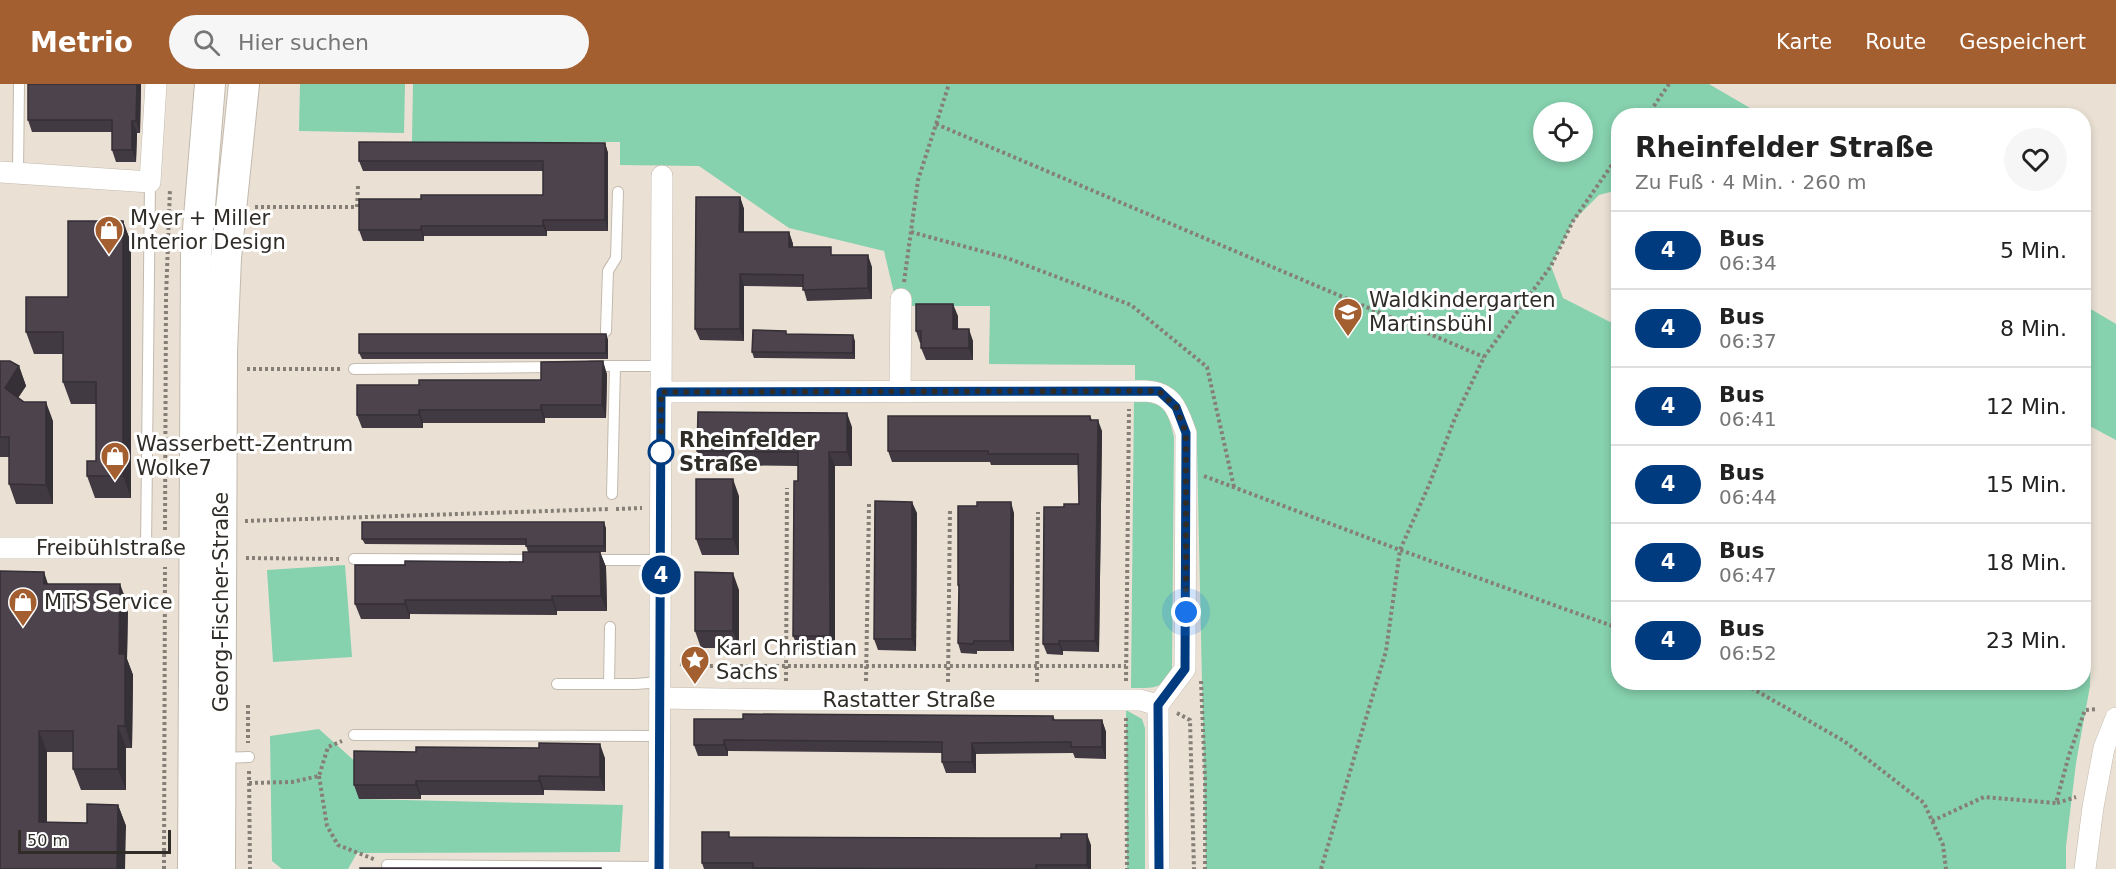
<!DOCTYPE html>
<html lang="de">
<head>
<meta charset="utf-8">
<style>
  body { margin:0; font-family:"DejaVu Sans",sans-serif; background:#f6f6f6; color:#222; height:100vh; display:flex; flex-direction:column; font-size:22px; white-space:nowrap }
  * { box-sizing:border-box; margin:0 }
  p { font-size:20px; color:#767676 }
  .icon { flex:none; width:33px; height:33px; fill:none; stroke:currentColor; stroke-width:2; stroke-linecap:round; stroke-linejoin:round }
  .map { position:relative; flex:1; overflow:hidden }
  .details { position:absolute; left:1611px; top:24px; width:480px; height:582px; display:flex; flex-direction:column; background:#fff; border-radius:24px; box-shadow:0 3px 9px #0003 }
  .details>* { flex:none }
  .badge { padding:0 12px; border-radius:20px; font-size:21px; line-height:39px }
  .controls { position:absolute; left:1533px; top:18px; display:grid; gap:12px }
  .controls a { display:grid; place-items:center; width:60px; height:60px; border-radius:50%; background:#fff; box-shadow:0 3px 9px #0003; font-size:30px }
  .scale { position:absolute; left:18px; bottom:15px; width:153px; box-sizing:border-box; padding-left:6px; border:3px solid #302d28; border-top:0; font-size:16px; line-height:21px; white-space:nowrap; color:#302d28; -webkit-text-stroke:4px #fff; paint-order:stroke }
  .you { position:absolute; width:30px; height:30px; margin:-15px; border:4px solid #fff; border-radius:50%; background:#1a73e8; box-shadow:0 0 0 9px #1a73e833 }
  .map>.badge { position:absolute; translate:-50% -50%; box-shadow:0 0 0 3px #fff }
  .round { display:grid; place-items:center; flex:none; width:63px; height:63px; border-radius:32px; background:#f6f6f6 }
  .overview { display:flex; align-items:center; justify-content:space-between; height:102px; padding:0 24px }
  h1 { font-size:28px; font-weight:700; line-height:45px }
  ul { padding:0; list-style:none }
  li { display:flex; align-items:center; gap:18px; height:78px; padding:0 24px; border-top:2px solid #e0e0e0 }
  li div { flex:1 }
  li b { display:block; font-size:22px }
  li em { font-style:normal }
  li .badge { min-width:66px; font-weight:700; text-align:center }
  header { display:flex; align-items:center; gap:36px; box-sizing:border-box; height:84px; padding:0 30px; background:#a35f2f; color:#fff }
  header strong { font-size:28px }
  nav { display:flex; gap:33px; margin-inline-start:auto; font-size:21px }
  .search { width:420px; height:54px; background:#f6f6f6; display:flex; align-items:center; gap:15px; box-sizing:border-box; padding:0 21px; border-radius:33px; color:#767676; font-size:22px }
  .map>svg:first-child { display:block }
  .green { fill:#86d1ae; fill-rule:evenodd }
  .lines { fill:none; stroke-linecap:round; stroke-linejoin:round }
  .service-casing { stroke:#c3baae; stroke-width:12 }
  .minor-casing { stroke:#c3baae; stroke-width:22 }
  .secondary-casing { stroke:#c3baae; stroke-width:32 }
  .path { stroke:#857f77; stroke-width:4; stroke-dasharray:3 3; stroke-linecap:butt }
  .service { stroke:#fff; stroke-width:10 }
  .minor { stroke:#fff; stroke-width:21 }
  .secondary { stroke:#fff; stroke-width:30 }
  .wall { fill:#413a42 }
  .shaded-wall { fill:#352f36 }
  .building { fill:#4c434d; stroke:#352f36; stroke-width:1.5 }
  .line-casing { stroke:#fff; stroke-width:14 }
  .line { stroke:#003b80; stroke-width:9 }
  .walk { stroke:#302d28; stroke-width:6; stroke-dasharray:0 10.8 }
  .stop-dot { fill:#fff; stroke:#003b80; stroke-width:3 }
  .labels { text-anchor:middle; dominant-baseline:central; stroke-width:6; stroke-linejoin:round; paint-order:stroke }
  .poi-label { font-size:21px; fill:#302d28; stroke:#fff; text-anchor:start }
  .stop-label { font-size:21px; font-weight:bold; fill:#302d28; stroke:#fff; text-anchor:start }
  .street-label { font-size:21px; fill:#302d28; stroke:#fff }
</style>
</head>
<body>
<header>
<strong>Metrio</strong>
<div class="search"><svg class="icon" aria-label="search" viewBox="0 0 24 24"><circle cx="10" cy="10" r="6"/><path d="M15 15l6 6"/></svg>Hier suchen</div>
<nav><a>Karte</a><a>Route</a><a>Gespeichert</a></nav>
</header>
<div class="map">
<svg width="2116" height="785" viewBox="0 0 2116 785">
  <rect width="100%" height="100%" fill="#eae1d4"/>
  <g class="green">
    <path d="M300,0h105l-1,49 -105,-2z"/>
    <path d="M413,0h1296l53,31 -144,1v74l-19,5 -26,26 -22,45 12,32 55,28v356h466v-126l4,2 3,81 -1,47 -14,77 -10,83v23h-860l-9,-421 -11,-15 -10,-26 -41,-21v-21l-146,-1 1,-58h-93l-13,-55 -95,-23 -90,-62 -79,-1v-23h-208zM1544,28h38v40h-38z"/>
    <path d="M2084,221l32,19v116l-32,-17z"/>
    <path d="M1134,315c31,5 33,8 40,38l-2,231c-8,22 -19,20 -41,20z"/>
    <path d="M345,481l7,92 -79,5 -6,-92z"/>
    <path d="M1126,626l16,9 3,9v141h-18z"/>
    <path d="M319,645l40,36 1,34 263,6 -3,47 -263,1 -9,16h-66l-10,-8 -2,-125z"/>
  </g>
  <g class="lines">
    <g class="service-casing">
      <g id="service">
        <path d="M18,88l1,-88"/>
        <path d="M606,247l2,-60 8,-13 2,-66"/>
        <path d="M591,282h70"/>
        <path d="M354,285l201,-2"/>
        <path d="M612,410l3,-128"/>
        <path d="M146,464l4,-366"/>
        <path d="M354,475l183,1"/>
        <path d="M589,476h72"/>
        <path d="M557,600h79l24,-2"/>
        <path d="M609,600l1,-57"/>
        <path d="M354,651l306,1"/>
        <path d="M222,674l27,-1"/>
        <path d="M387,781l272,2"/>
      </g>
    </g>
    <g class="minor-casing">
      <g id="minor">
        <path d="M0,88l150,10 6,-98"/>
        <path d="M900,307l1,-92"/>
        <path d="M661,308l484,-1c28,1 33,20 41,42l-1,236 -27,36 1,164"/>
        <path d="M0,464h206"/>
        <path d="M660,614l126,2h354l18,5"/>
        <path d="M659,785l3,-693"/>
        <path d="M2085,785l8,-62 11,-59 12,-30"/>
      </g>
    </g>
    <g class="secondary-casing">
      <g id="secondary">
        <path d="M193,785l3,-615 14,-170"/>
        <path d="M220,785l2,-518 4,-93 18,-174"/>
      </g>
    </g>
    <g class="path">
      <path d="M1647,32l22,-32"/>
      <path d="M936,40l548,233"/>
      <path d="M255,123h102l1,-21"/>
      <path d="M911,148l96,26 124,47 76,62 27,120"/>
      <path d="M904,198l14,-102 31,-96"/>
      <path d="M247,285h94"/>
      <path d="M1204,392l196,74 218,78"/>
      <path d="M616,425l26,-1"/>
      <path d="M245,437l364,-12"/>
      <path d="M165,446l1,-233 4,-108"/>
      <path d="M246,474l96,1"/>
      <path d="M680,580l26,2h420"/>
      <path d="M786,597l1,-193"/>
      <path d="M866,597l3,-177"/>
      <path d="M1126,597l3,-272"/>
      <path d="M1201,597l4,98v90"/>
      <path d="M948,598l2,-174"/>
      <path d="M1037,598l1,-170"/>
      <path d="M1741,598l103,59 80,62 19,42 3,24"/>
      <path d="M248,621v38"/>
      <path d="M1177,629l13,7 4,149"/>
      <path d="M1126,634l1,151"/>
      <path d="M249,687l1,98"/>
      <path d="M319,692l8,50 11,19 38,15"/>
      <path d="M249,699l43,-1 27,-6 9,-29 14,-6"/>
      <path d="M2057,719l19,-6"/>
      <path d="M1932,737l52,-24 72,6 13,-48 16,-45 12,-1"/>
      <path d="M164,785l1,-302"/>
      <path d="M1321,785l65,-218 14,-101 29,-65 26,-67 29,-61 67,-91 22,-45 45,-65"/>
    </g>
    <use href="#service" class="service"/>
    <use href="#minor" class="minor"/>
    <use href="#secondary" class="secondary"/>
  </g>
  <g class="wall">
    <path d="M141,0l-1,49h-3l-1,29h-20l-4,-12v-18h-80l-4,-12z"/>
    <path d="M605,59l3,10v78h-61v5h-123v5h-61l-4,-11 62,-31 122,-4v-24h-180l-4,-10z"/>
    <path d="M740,113l4,12v23h45l4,12v3l41,8 38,12v32l-65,2 -4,-14 -59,-1v55l-44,-1 -5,-11z"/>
    <path d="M123,137l8,22v255h-36l-8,-22 9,-15v-57h-25l-8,-22v-28h-29l-8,-22 42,-35z"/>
    <path d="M958,232v13l15,12v19h-47l-5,-12v-5h-1l-4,-12z"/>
    <path d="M606,250l2,6v19h-246l-3,-6z"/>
    <path d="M787,250l68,7v18l-101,-1 -2,-6z"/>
    <path d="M0,277l19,5 7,20 -8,12 35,23v83h-37l-7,-20v-27h-9z"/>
    <path d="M607,290l-1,44h-61v5h-122v5h-61l-5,-13 62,-30 122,-5z"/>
    <path d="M1090,332l2,4 10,11 -3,221 -36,-1v4l-16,-1 -4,-10 21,-137 15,-3v-39h-88l-1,-3h-98l-4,-11z"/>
    <path d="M852,343v39h-17v184h-36l-6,-14 5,-170 -95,-1 -6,-14z"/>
    <path d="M739,412v59h-37l-6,-16z"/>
    <path d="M917,429l-1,138 -38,-1 -4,-11z"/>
    <path d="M1014,429v138h-37v3l-16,-1 -3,-10 1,-54 -1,-4z"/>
    <path d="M606,444v24h-78l-2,-7 -161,-1 -3,-5z"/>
    <path d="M600,468l6,15 1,44h-50v4l-147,-1v5h-49l-6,-15 50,-39 118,-3z"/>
    <path d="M48,500l80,21 -1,54 6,16 -1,73h-6v42h-45l-8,-21v-17h-26v70l40,1 31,-18 8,21 -126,43z"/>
    <path d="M739,506v58h-38l-6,-17z"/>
    <path d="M1053,632l2,4h47l4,12v27l-31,-1 -2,-5 -97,1v19h-30l-4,-11v-9l-214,-2v5h-30l-4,-11 49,-26z"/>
    <path d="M605,674v33l-61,-1v5h-123v4h-62l-5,-14z"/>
    <path d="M731,753l360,8v24h-387l-2,-6z"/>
  </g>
  <g class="shaded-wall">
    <path d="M137,0h4l-1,49 -4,-12z"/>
    <path d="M132,37l5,12 -1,29 -4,-12z"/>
    <path d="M605,59l3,10v78l-3,-11z"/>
    <path d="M740,113l4,12v35l-5,-12z"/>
    <path d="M543,136l4,11v5l-4,-10z"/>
    <path d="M123,137l8,22v255l-8,-22z"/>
    <path d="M421,142l3,10v5l-3,-11z"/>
    <path d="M789,148l4,12v15l-4,-12z"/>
    <path d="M868,171l4,12v32l-4,-11z"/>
    <path d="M740,190l4,12v55l-4,-12z"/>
    <path d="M953,220l5,12v25l-5,-12z"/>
    <path d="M969,245l4,12v19l-4,-12z"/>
    <path d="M606,250l2,6v19l-2,-6z"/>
    <path d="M853,251l2,6v18l-2,-6z"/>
    <path d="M603,277l4,13 -1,44 -4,-13z"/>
    <path d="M19,282l7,20 -14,21 -7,-19z"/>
    <path d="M46,318l7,19v83l-7,-19z"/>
    <path d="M541,321l4,13v5l-4,-13z"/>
    <path d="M419,326l4,13v5l-4,-13z"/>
    <path d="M847,329l5,14v39l-5,-14z"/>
    <path d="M1098,336l4,11 -3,221 -4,-11z"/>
    <path d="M829,368l6,14v184l-5,-14z"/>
    <path d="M733,395l6,17v59l-6,-16z"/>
    <path d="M912,418l5,11 -1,138 -4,-12z"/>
    <path d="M1011,418l3,11v138l-4,-10z"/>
    <path d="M604,438l2,6v24l-2,-6z"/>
    <path d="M600,468l6,15 1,44 -6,-15z"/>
    <path d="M44,488l7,21 -7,-9z"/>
    <path d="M733,489l6,17v58l-6,-17z"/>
    <path d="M120,500l8,21 -1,54 6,16 -1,73 -7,-22 -6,-72z"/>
    <path d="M552,512l5,15v4l-5,-15z"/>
    <path d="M405,516l5,14v5l-5,-15z"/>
    <path d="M1059,557l4,10v4l-4,-11z"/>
    <path d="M1102,636l4,12v27l-4,-12z"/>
    <path d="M118,642l8,22v42l-8,-21z"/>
    <path d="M39,647l8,21v91l-8,-21z"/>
    <path d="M724,656l4,11v5l-4,-11z"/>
    <path d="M972,659l4,11v19l-4,-11z"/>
    <path d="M600,660l5,14v33l-5,-14z"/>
    <path d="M539,692l5,14v5l-5,-14z"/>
    <path d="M416,697l5,14v4l-5,-14z"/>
    <path d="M118,721l8,21 -1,43h-8z"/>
    <path d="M1087,750l4,11v24h-3l-1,-4z"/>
  </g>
  <g class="building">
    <path d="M28,0h109l-1,37h-4v29h-20v-30h-84z"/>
    <path d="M359,58l246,1v77h-62v6h-122v4h-62v-31h62v-4h122v-34h-184z"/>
    <path d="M696,113h44l-1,35h50v15h42v8h37v33l-65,2v-15l-63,-1v55h-45z"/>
    <path d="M68,137h55v255h-36v-15h9v-79h-33v-50h-37v-35h42z"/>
    <path d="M916,220h37v25h16v19h-48v-17h-5z"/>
    <path d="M753,246l33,1v3l67,1v18l-101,-1z"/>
    <rect x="359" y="250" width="247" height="19"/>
    <path d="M0,277h10l9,5 -14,22 19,14h22v83l-37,-1v-47h-9z"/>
    <path d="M603,277l-1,44h-61v5h-122v5h-62v-30h62v-5h122v-18z"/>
    <path d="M698,328l149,1v39h-18l1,184h-37l1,-155h4v-29l-101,-1z"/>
    <path d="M888,332h202v4h8l-3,221h-36v3h-16l1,-137h20v-3h15l-1,-50h-90v-3h-100z"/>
    <rect x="696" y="395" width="37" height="60"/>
    <path d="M875,417l37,1v137h-38z"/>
    <path d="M977,418h34l-1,139h-36l-1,3 -15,-1 1,-58h-1v-79h19z"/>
    <path d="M362,438h242v24h-78v-7h-164z"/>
    <path d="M523,468h77l1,44h-49v4h-147v4h-50v-39h50v-4l118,1z"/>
    <path d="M0,487l44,1v12h76l-1,70h6v72h-7v43h-45v-38h-34v91l48,1v-19l31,1 -1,64h-117z"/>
    <path d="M695,488l38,1v58h-38z"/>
    <path d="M743,630l310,2v4h49v27h-31v-5l-99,1v19h-30v-20l-218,-2v5h-30v-26h49z"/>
    <path d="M539,659l61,1v33l-61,-1v5h-123v4h-62v-34l62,1v-5l123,1z"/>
    <path d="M702,748h27v5l256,1h76v-4h26v31h-51v4l-283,-1v-5h-51z"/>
    <rect x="360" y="784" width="241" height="1"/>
  </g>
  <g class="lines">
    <g class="line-casing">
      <path id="line" d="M659,785l2,-477 498,-1 17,16 10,26 -1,236 -27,36 1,164"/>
    </g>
    <use href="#line" class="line"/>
    <path class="walk" d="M661,368v6v-66l498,-1 17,16 10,26v179"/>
  </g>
  <defs>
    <g id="shop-pin" transform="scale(1.5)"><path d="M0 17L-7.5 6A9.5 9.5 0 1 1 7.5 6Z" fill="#a35f2f" stroke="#fff"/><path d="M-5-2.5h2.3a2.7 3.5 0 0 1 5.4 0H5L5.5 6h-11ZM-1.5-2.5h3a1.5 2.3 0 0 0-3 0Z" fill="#fff"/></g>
    <g id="school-pin" transform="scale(1.5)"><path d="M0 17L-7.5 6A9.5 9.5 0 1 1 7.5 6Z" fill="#a35f2f" stroke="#fff"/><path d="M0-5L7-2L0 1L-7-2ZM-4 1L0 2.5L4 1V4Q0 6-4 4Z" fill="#fff"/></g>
    <g id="sight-pin" transform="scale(1.5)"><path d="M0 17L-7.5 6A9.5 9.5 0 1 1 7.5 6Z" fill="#a35f2f" stroke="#fff"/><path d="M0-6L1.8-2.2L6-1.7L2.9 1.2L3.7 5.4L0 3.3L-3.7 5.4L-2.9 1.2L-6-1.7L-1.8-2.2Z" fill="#fff"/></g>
  </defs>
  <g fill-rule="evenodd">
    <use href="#shop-pin" x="109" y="146"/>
    <use href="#school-pin" x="1348" y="228"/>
    <use href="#shop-pin" x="115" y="372"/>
    <use href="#shop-pin" x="23" y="518"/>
    <use href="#sight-pin" x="695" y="576"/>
  </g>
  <circle class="stop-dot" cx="661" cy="368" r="12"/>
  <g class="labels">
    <g class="poi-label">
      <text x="130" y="134">Myer + Miller<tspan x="130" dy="24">Interior Design</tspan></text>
      <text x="1369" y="216">Waldkindergarten<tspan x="1369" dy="24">Martinsbühl</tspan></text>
      <text x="136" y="360">Wasserbett-Zentrum<tspan x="136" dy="24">Wolke7</tspan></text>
      <text x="44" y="518">MTS Service</text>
      <text x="716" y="564">Karl Christian<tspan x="716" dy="24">Sachs</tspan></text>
    </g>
    <g class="stop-label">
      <text x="679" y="356">Rheinfelder<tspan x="679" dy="24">Straße</tspan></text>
    </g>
    <g class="street-label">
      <text x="111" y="464">Freibühlstraße</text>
      <text transform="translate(221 518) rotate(-90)">Georg-Fischer-Straße</text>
      <text x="909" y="616">Rastatter Straße</text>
    </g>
  </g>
</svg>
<div class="controls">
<a><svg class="icon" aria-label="locate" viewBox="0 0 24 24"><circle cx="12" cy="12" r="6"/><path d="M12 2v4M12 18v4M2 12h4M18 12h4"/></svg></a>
</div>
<div class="scale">50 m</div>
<div class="you" style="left:1186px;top:528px"></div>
<b class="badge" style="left:661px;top:491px;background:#003b80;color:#fff">4</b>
<section class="details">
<div class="overview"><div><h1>Rheinfelder Straße</h1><p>Zu Fuß · 4 Min. · 260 m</p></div><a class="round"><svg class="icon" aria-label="heart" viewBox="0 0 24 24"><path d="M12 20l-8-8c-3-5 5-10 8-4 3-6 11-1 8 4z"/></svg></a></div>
<ul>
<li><span class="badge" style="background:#003b80;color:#fff">4</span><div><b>Bus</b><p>06:34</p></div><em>5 Min.</em></li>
<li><span class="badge" style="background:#003b80;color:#fff">4</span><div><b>Bus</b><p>06:37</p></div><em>8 Min.</em></li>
<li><span class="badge" style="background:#003b80;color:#fff">4</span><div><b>Bus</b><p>06:41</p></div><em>12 Min.</em></li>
<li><span class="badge" style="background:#003b80;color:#fff">4</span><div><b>Bus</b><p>06:44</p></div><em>15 Min.</em></li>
<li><span class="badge" style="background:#003b80;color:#fff">4</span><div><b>Bus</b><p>06:47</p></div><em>18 Min.</em></li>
<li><span class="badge" style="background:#003b80;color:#fff">4</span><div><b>Bus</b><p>06:52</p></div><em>23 Min.</em></li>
</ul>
</section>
</div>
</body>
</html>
